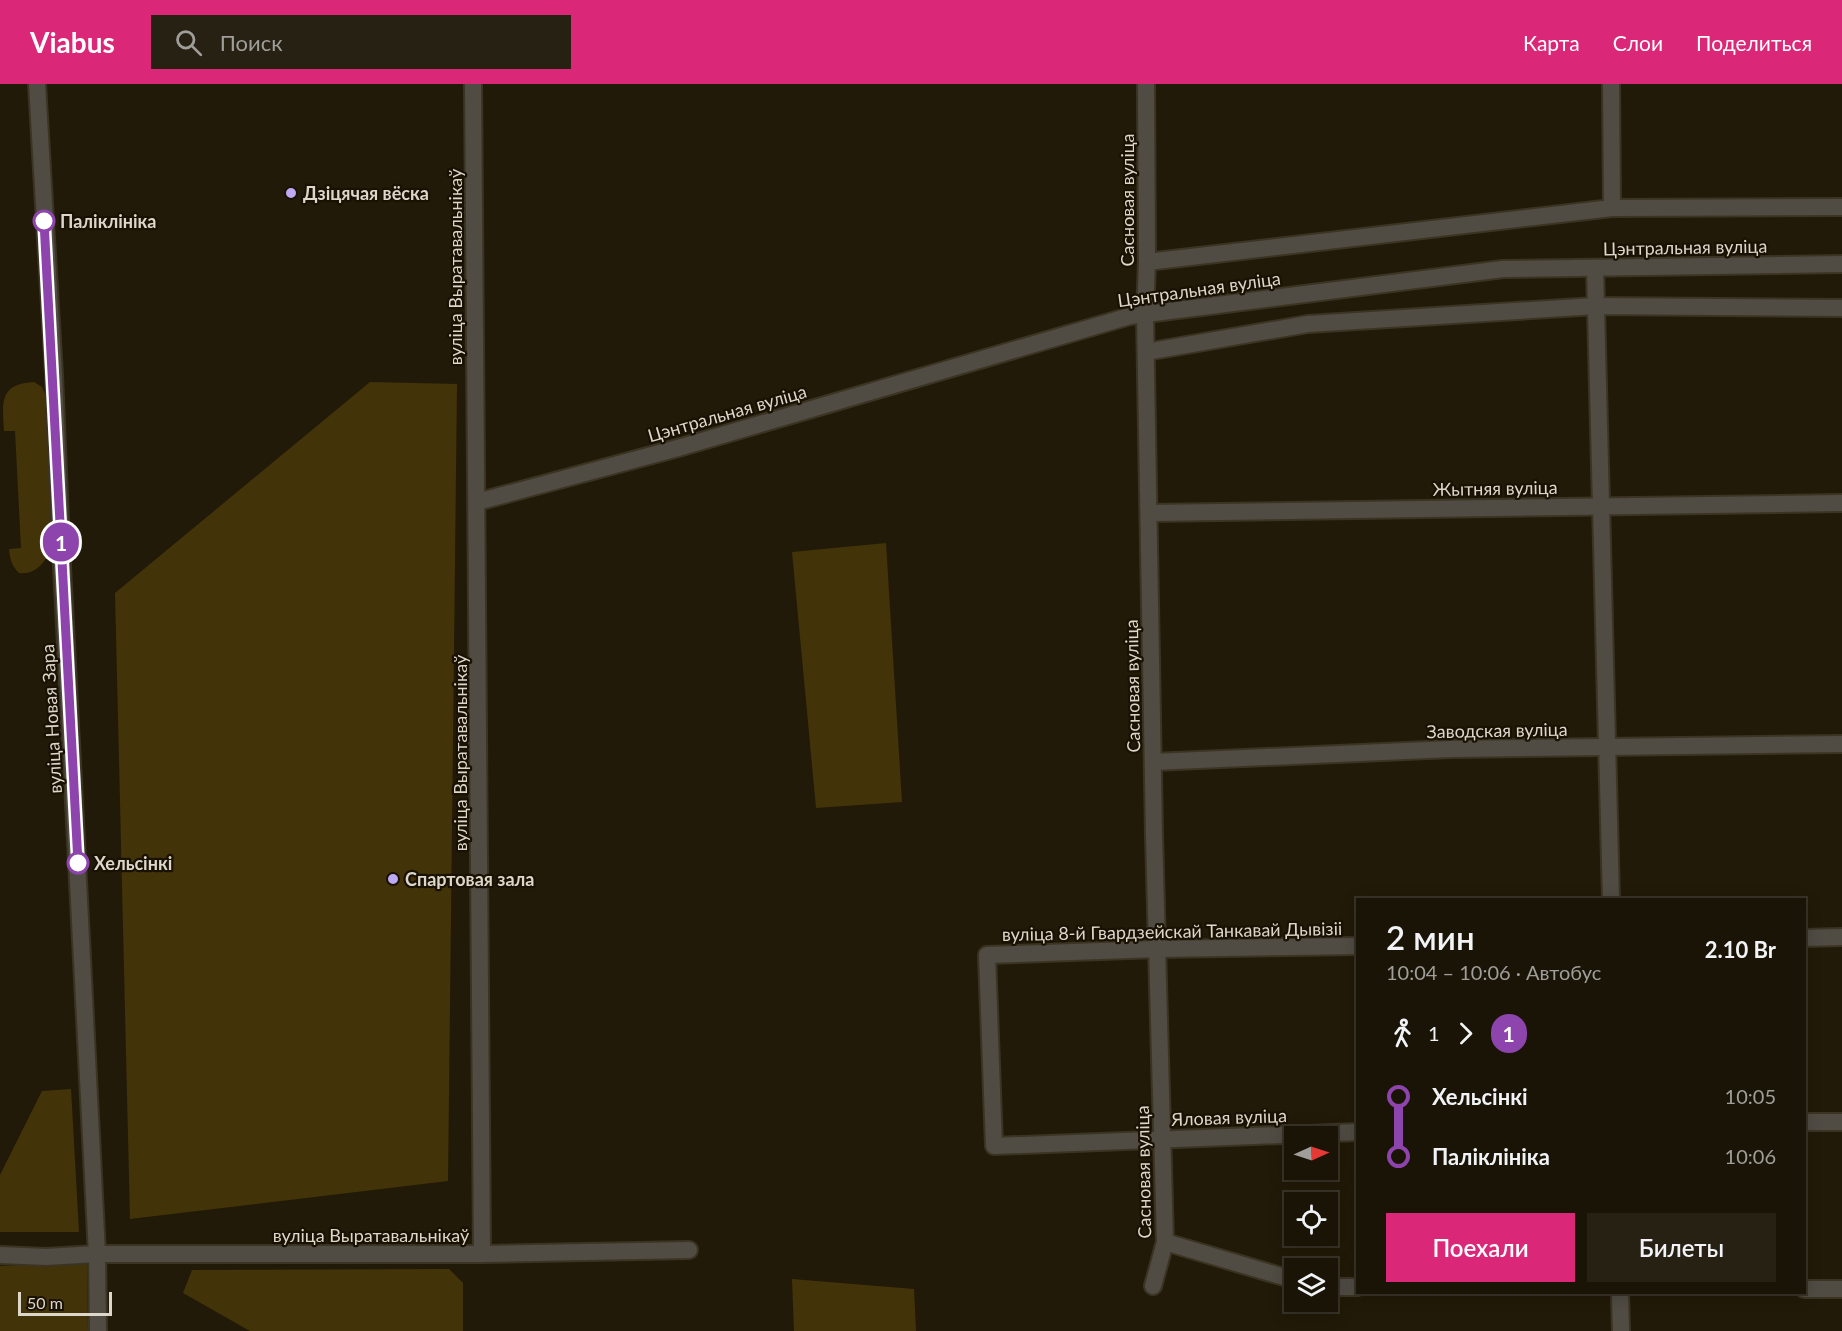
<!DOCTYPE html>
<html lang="ru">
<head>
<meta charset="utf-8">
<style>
  body { margin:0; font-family:Lato,sans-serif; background:#272114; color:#f1f3f6; height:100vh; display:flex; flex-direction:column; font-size:22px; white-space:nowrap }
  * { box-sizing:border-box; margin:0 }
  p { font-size:20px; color:#9f9e9b }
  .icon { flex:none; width:33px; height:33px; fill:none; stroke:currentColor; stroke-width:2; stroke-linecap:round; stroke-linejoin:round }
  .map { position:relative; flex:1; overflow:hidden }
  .panel { position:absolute; left:1356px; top:814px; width:450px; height:396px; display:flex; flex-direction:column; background:#1a1406; border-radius:0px; box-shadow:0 3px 15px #0003,0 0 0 2px #383328 }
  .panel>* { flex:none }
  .badge { padding:0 12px; border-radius:20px; font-size:21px; line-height:39px }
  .needle { width:39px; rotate:87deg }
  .controls { position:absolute; left:1284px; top:1042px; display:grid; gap:12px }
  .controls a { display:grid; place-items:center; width:54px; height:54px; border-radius:0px; background:#1a1406; box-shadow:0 3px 15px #0003,0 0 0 2px #383328; font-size:30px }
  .scale { position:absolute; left:18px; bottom:15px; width:94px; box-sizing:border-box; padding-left:6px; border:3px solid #dcd6cb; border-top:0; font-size:16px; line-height:21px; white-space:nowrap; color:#dcd6cb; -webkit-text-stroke:4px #191102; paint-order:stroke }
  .map>.badge { position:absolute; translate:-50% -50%; box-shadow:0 0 0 3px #fff }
  .legs { display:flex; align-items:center; gap:9px; height:66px; padding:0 30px; font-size:20px }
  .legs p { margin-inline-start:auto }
  .overview { display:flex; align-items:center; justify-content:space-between; height:102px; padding:0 30px }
  h1 { font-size:33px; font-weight:600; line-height:45px }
  .action { display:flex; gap:12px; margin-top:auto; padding:12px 30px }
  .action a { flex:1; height:69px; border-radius:0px; background:#db2777; color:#fff; font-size:24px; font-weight:600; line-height:69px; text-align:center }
  .action a+a { background:#272114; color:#f1f3f6 }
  ul { padding:0 30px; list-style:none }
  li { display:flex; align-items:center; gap:21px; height:60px; font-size:22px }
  li i { display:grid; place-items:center; width:9px; height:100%; margin:0 8px; background:currentColor }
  li i::after { content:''; width:15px; height:15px; margin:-8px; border:4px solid; border-radius:50%; background:#1a1406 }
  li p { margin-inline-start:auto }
  li:first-child i { background:linear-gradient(#0000 50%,currentColor 0) }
  li:last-child i { background:linear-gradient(currentColor 50%,#0000 0) }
  header { display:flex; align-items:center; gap:36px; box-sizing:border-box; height:84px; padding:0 30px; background:#db2777; color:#fff }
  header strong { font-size:28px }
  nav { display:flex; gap:33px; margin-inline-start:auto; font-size:21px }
  .search { width:420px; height:54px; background:#272114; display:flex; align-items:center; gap:15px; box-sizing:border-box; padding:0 21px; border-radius:0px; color:#9f9e9b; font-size:22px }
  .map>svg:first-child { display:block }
  .green { fill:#433309 }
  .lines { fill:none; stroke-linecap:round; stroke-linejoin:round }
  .minor-casing { stroke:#3c3423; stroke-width:20 }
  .minor { stroke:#504c44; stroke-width:16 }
  .line-1-casing { stroke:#fff; stroke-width:14 }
  .line-1 { stroke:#8e44ad; stroke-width:9 }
  .poi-dot { fill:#bea9f5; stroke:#191102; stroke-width:2 }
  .stop-1-dot { fill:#fff; stroke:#8e44ad; stroke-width:3 }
  .labels { text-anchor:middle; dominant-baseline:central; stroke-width:4.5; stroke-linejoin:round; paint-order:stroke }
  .poi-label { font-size:18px; font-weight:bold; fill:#dcd6cb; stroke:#191102; text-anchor:start }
  .street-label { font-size:18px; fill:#dcd6cb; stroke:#191102 }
  .stop-label { font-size:18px; font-weight:bold; fill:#dcd6cb; stroke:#191102; text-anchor:start }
</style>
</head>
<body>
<header>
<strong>Viabus</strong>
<div class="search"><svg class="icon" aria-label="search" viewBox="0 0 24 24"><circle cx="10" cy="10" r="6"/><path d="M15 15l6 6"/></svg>Поиск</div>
<nav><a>Карта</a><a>Слои</a><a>Поделиться</a></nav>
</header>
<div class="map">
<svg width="1842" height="1247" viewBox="0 0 1842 1247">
  <rect width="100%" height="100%" fill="#221a08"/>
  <g class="green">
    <path d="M34,298l8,5 4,9 6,152c-7,14 -16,27 -33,25 -7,-7 -9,-13 -10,-24l12,-1 -6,-117h-11c-2,-30 -4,-47 30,-49z"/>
    <path d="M370,298l87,2 -9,797 -318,38 -15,-626z"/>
    <path d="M886,459l16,259 -86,6 -24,-256z"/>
    <path d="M71,1005l8,143h-79v-57l42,-84z"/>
    <path d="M87,1179l1,68h-88v-65z"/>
    <path d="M449,1185l14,14v48h-213l-67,-38 9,-23z"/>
    <path d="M792,1195l122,10 2,42h-122z"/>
  </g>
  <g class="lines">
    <g class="minor-casing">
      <g id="minor">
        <path d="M473,0l9,1170"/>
        <path d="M1146,0l1,178 -2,53 9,520 11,407 -12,44"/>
        <path d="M1611,0l1,124"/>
        <path d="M1147,178l465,-54 230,-1"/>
        <path d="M1595,184l16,632"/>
        <path d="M1146,268l162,-28 288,-18 246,2"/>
        <path d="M477,418l201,-54 452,-132 373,-47 339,-5"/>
        <path d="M1149,429l693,-10"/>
        <path d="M1153,678l298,-13 391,-5"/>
        <path d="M1804,854l38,-1"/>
        <path d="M1358,862l-201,3 -170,6 7,191 364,-14"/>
        <path d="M1804,1038h38"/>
        <path d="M1165,1158l129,38"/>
        <path d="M0,1171l46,2 51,-3 -36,-707 -7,-172 -17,-291"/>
        <path d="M1328,1203h30"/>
        <path d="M1804,1205h38"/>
        <path d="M1620,1209l1,38"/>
        <path d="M98,1247l-1,-77h385l207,-4"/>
      </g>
    </g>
    <use href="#minor" class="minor"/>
  </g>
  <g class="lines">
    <g class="line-1-casing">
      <path id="line-1" d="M44,137c12,214 23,428 34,642"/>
    </g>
    <use href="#line-1" class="line-1"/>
  </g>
  <g class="poi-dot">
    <circle cx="291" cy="109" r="6"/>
    <circle cx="393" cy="795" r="6"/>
  </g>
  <g class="stop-1-dot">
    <circle cx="44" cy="137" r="10"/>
    <circle cx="78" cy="779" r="10"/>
  </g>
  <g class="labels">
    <g class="poi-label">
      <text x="303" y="109">Дзіцячая вёска</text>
      <text x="405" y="795">Спартовая зала</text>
    </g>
    <g class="street-label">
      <text transform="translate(1127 116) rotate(-90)">Сасновая вуліца</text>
      <text transform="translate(1685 163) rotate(-1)">Цэнтральная вуліца</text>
      <text transform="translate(455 183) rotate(-90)">вуліца Выратавальнікаў</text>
      <text transform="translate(1199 205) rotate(-8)">Цэнтральная вуліца</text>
      <text transform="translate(727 329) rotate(-16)">Цэнтральная вуліца</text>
      <text transform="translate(1495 404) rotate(-1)">Жытняя вуліца</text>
      <text transform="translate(1132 602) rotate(-91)">Сасновая вуліца</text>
      <text transform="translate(51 635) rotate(-93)">вуліца Новая Зара</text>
      <text transform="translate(1497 646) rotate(-1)">Заводская вуліца</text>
      <text transform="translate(460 669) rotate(-90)">вуліца Выратавальнікаў</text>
      <text transform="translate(1172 847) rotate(-1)">вуліца 8-й Гвардзейскай Танкавай Дывізіі</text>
      <text transform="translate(1229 1033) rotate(-2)">Яловая вуліца</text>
      <text transform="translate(1143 1088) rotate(-91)">Сасновая вуліца</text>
      <text x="371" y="1151">вуліца Выратавальнікаў</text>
    </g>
    <g class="stop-label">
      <text x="60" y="137">Паліклініка</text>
      <text x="94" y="779">Хельсінкі</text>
    </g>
  </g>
</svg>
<div class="controls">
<a><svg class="needle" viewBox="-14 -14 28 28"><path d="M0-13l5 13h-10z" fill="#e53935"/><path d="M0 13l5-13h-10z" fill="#9f9e9b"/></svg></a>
<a><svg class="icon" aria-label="locate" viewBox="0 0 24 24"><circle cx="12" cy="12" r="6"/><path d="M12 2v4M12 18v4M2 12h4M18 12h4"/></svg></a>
<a><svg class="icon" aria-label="layers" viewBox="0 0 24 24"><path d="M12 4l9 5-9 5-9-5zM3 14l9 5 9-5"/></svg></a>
</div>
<div class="scale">50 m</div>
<b class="badge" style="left:61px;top:458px;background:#8e44ad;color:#fff">1</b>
<section class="panel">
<div class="overview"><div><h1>2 мин</h1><p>10:04 – 10:06 · Автобус</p></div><b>2.10 Br</b></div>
<div class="legs"><svg class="icon" aria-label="walk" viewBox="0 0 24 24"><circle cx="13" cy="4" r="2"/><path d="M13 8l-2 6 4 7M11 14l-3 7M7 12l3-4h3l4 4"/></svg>1<svg class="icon" aria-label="forward" viewBox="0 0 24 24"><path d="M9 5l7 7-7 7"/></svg><b class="badge" style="background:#8e44ad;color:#fff">1</b></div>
<ul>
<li><i style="color:#8e44ad"></i><b>Хельсінкі</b><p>10:05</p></li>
<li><i style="color:#8e44ad"></i><b>Паліклініка</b><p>10:06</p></li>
</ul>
<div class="action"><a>Поехали</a><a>Билеты</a></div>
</section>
</div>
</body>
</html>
